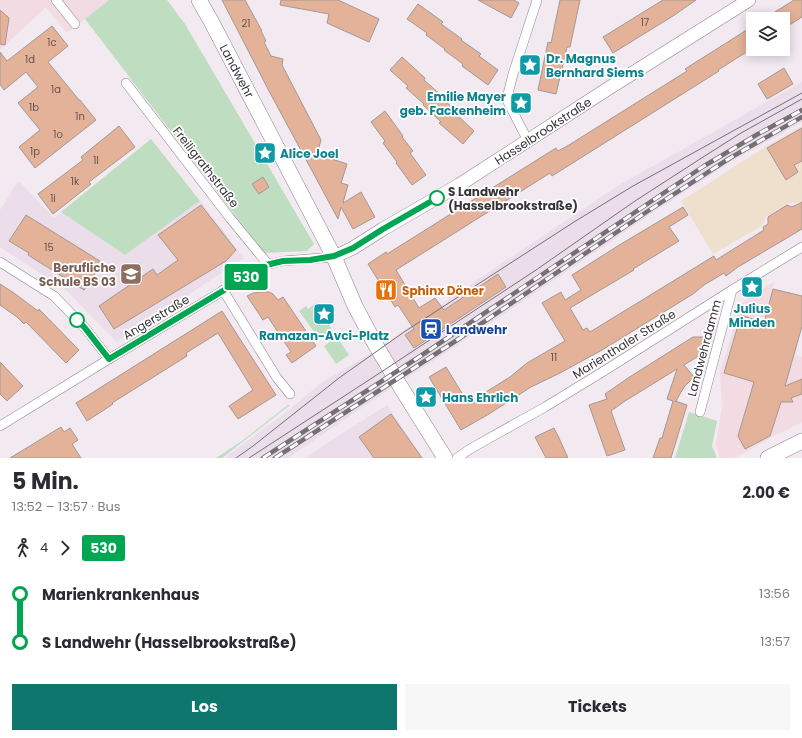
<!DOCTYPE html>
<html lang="de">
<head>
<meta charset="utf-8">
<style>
  body { margin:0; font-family:Poppins,sans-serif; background:#f7f7f7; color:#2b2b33; height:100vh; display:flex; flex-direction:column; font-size:15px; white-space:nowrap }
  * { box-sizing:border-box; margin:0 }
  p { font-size:13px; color:#7c7c81 }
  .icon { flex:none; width:22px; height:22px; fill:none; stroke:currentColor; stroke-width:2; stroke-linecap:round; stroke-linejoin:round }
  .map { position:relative; height:458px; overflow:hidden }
  .sheet { display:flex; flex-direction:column; background:#fff; flex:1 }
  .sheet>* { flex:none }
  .badge { padding:0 8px; border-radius:3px; font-size:14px; line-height:26px }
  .buttons { position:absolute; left:746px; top:12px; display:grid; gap:8px }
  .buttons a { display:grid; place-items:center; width:44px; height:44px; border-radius:0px; background:#fff; box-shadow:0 2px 10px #0003; font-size:20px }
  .map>.badge { position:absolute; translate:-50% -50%; box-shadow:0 0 0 2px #fff }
  .legs { display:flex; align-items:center; gap:6px; height:44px; padding:0 12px; font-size:13px }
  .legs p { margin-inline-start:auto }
  .head { display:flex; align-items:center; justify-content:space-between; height:68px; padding:0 12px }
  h1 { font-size:22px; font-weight:700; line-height:30px }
  .cta { display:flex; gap:8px; margin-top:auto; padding:8px 12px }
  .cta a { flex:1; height:46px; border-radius:0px; background:#0f766e; color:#fff; font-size:16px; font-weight:700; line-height:46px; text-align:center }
  .cta a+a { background:#f7f7f7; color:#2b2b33 }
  ul { padding:0 12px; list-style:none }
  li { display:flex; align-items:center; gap:14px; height:48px; font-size:15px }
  li i { display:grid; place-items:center; width:6px; height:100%; margin:0 5px; background:currentColor }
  li i::after { content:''; width:10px; height:10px; margin:-5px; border:3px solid; border-radius:50%; background:#fff }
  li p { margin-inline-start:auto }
  li:first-child i { background:linear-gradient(#0000 50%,currentColor 0) }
  li:last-child i { background:linear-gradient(currentColor 50%,#0000 0) }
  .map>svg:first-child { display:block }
  .commercial { fill:#f3dbe4 }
  .industrial { fill:#eee0cd }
  .built { fill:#ecddeb }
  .green { fill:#bfddc0 }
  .building { fill:#e4b299; stroke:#a39994 }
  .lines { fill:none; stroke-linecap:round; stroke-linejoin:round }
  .street-casing { stroke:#8b838b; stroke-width:10 }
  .secondary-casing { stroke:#8b838b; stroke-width:14 }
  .primary-casing { stroke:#8b838b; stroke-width:16 }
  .street { stroke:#fff; stroke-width:9 }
  .secondary { stroke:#fff; stroke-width:13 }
  .primary { stroke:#fff; stroke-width:15 }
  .tram { stroke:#757074; stroke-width:1 }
  .rail-casing { stroke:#757074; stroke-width:4.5 }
  .rail { stroke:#fff; stroke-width:3; stroke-dasharray:9; stroke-linecap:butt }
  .line-1-casing { stroke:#fff; stroke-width:9 }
  .line-1 { stroke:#00a651; stroke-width:6 }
  .stop-1-dot { fill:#fff; stroke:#00a651; stroke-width:2 }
  .labels { text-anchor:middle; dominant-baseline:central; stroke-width:3.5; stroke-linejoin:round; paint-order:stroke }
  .number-label { font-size:10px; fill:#625450 }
  .culture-label { font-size:12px; font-weight:bold; fill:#0d838f; stroke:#fff; text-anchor:start }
  .street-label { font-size:12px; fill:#373437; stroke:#fff }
  .stop-label { font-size:12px; font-weight:bold; fill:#373437; stroke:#fff; text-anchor:start }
  .education-label { font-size:12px; font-weight:bold; fill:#785e54; stroke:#fff; text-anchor:end }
  .food-label { font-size:12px; font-weight:bold; fill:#c56008; stroke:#fff; text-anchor:start }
  .transit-label { font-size:12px; font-weight:bold; fill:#164399; stroke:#fff; text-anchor:start }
</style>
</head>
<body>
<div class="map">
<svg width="802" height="458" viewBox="0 0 802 458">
  <rect width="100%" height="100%" fill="#f2e9f1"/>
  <g class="commercial">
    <path d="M0,0h109l-42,33 -21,-26 -46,43z"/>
    <path d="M774,282l-10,37 37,10 -6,26 7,2v65l-28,14 -39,22h-15l-4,-13 6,-39 -2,-34 21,-68 10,-9z"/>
  </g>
  <path class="industrial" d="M802,126v75l-3,1 -12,2 -21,13 -3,8 -50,29 -32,-53 84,-54z"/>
  <g class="built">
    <path d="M802,82v40l-73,41 -81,53 -141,96 -126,83 -93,63h-64l60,-44 36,-30 41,-25 35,-23 87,-60 138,-92z"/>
    <path d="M20,182l34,36 7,-6 64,43 75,-54 44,57 -127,84 -51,-52 -66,-43v-37l17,-27z"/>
    <path d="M387,405l36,53h-119z"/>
  </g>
  <g class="green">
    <path d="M109,0h58l18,24 129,220 -7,7 -43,2 -179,-234z"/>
    <path d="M151,139l49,62 -75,54 -64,-43z"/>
    <path d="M316,303h4l2,6c-6,3 -6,10 -1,13h6l6,9 -14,8 -20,-28 7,-5 2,3z"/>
    <path d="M337,337l12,18 -13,9 -12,-18z"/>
    <path d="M288,405h2l-68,53h-6l26,-17z"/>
    <path d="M689,412l28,9 -5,25 5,12h-42z"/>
  </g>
  <g class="building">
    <path d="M222,0h23l17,31h-1l5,10 -2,1 7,14 12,3 -1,6 39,75 -4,14 30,10 -6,19 7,2 -5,18 18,-11 14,25 -22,12 -12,-22 -3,12 -69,-128z"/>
    <path d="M281,0h57l41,19 -10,23 -42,-19 2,-9 -49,-9z"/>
    <path d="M478,0h36l5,3 -8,15z"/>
    <path d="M560,0h20l-10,47h-3l-11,47 -18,-4 10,-48 3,1z"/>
    <path d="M663,0h33l-23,16 -60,37 -10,-16z"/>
    <path d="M794,0h8v17l-19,12v-10h-19z"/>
    <path d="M418,4l25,18 -2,2 21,15 -1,1 20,14 -2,2 19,14 -10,15 -26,-19 1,-2 -19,-14 1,-1 -19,-14 1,-2 -20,-14z"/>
    <path d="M0,10l9,8 -4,27 -5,-1z"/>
    <path d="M52,26l16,20 -20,16 31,38h1l16,20 -61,48 -16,-21 21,-17 -22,-27 20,-16 -12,-15 -22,18 -4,-6v-32l7,9z"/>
    <path d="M753,26v22l-35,22 1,1 -167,105 -2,-3 -154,97 23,38 16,-10 9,12 54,-36 8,13 -92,61 -9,-13 9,-6 -16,-24 -3,2 -27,-43 18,-12 1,2 169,-106 2,3 11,-6 118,-74 -2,-2z"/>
    <path d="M402,57l23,21 -1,2 18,16 -1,1 17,16 -1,2 17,16 -11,13 -24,-21 2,-1 -18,-17 1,-1 -18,-16 2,-2 -18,-16z"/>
    <path d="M784,68l9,16 -26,15 -9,-15z"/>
    <path d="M385,111l18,25 -1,1 11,14 -3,2 16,22 -14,10 -16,-22 1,-1 -14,-19 2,-2 -14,-19z"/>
    <path d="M119,126l16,21 -46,35 2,2 -38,30 -15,-20 45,-34 -2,-3z"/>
    <path d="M802,128v33l-8,4 4,7 -12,8 -19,-32z"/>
    <path d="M263,177l6,10 -10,7 -7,-10z"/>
    <path d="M802,202v27l-64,38 -12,9 -2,-3 -20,12 -11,9 -91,56 -42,23 -29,14 -42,27 -28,16 -32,-53 17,-10 22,36 42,-26 17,-14 38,-22 -23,-38 19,-11 4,8 16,-10 -9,-15 49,-31 62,-37 5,8 -19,12 10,14 -46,28 1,1 -64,38 13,22 4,-2 3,4 124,-76 2,4 48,-30 -1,-3 5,-3v-7l19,-12 5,2z"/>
    <path d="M201,205l35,45 -10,11 -112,68 -15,-23 54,-37 4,6 21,-15 -20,-25z"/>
    <path d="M26,215l74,46 -4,5 3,1 -15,23 -56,-35 1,-2 -20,-12z"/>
    <path d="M0,284l14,9 24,18 1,-2 40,41 -13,13 -40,-41 -2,2 -7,-7 -17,-12z"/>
    <path d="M773,289l29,7v30l-17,60 17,-7v15l-11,4 2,4h-12l-11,34 -25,13 -7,-13 16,-54 -30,-9 17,-58 23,8z"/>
    <path d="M261,292h8l4,2 5,6 5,-3 33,49 -24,17 -6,-8 5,-3 -23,-35 -5,3 -16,-24 6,-3z"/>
    <path d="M222,311l54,84 -38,24 -9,-13 24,-16 -35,-57 -32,20 1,3 -75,47 1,1 -26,17 -11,-18z"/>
    <path d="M693,337h10l2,1 3,4v4l-3,6 -21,13 10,12 -10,10 -8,14h-1l12,4 -16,53h-18l7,-20h2l11,-37 -6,-2 10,-30 -52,32 -14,10 14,39 -18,6 -18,-51 18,-6 -2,-5 23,-16z"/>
    <path d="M0,362l23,24 -16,15 -7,-7z"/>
    <path d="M391,414l31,44h-48l-15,-21z"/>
    <path d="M61,427l3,5 6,-4 8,12 -6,4 9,14h-71z"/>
    <path d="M554,428l5,10 9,20h-22l-11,-21z"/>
  </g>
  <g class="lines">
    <g class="street-casing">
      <g id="street">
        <path d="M56,0l19,24"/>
        <path d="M126,83l104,135 27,33 11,13"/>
        <path d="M528,141l-20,-39 -1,-4 6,-24 24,-74"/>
        <path d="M0,262l54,34 31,32 24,31"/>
        <path d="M223,290l54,88 13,16"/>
        <path d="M700,412l32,-122"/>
        <path d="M0,426l109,-67 157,-94 17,-4 51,-4"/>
        <path d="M457,458l13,-9 75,-42 59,-36 128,-81 70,-43"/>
      </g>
    </g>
    <g class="secondary-casing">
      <path id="secondary" d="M334,257l19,-9 30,-19 76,-44 150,-97 140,-88"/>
    </g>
    <g class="primary-casing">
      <g id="primary">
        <path d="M199,0l12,21 123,236 21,49 19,36 26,44 45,72"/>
        <path d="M768,458l34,-17"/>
      </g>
    </g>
    <use href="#street" class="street"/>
    <use href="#secondary" class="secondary"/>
    <use href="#primary" class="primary"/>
    <g class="tram">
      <path d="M236,458l17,-12 86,-68 65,-46 170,-110 59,-36 169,-93"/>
      <path d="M249,458l123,-80 164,-108 99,-69 65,-42 41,-26 61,-34"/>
    </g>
    <g class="rail-casing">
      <g id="rail">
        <path d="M263,458l156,-101 285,-191 54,-32 44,-24"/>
        <path d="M275,458l179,-116 197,-133 79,-51 72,-41"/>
      </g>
    </g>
    <use href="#rail" class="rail"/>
  </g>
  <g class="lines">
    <g class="line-1-casing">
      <path id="line-1" d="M77,320l8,8 24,31 157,-94 17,-4 27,-1 24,-4 19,-8 30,-19 54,-31"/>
    </g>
    <use href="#line-1" class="line-1"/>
  </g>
  <defs>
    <g id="sight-square" transform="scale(1.15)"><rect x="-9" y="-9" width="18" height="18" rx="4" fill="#0f9aa8" stroke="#fff"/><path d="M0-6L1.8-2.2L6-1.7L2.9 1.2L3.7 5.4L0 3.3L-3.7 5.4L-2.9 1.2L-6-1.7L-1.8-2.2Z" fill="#fff"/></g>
    <g id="school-square" transform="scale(1.15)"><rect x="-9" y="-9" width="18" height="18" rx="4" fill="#8d6e63" stroke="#fff"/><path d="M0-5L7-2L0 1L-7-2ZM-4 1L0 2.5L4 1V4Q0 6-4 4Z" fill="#fff"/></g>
    <g id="restaurant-square" transform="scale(1.15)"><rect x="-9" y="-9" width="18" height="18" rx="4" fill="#e8710a" stroke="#fff"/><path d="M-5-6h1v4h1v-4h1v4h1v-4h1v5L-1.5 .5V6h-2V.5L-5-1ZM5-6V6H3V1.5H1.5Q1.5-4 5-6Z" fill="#fff"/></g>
    <g id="station-square" transform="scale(1.15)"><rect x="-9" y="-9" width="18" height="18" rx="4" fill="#1a4fb4" stroke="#fff"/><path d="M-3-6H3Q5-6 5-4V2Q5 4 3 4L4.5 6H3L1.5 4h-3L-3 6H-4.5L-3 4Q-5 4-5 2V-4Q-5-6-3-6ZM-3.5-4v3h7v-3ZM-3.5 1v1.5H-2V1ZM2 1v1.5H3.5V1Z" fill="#fff"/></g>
  </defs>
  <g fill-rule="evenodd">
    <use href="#sight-square" x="530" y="65"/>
    <use href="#sight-square" x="521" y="103"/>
    <use href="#sight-square" x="265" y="153"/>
    <use href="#school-square" x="131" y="274"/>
    <use href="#sight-square" x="752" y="287"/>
    <use href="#restaurant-square" x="386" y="290"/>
    <use href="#sight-square" x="324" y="314"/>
    <use href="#station-square" x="431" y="329"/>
    <use href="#sight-square" x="426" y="397"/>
  </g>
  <g class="stop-1-dot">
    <circle cx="437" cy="198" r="7"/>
    <circle cx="77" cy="320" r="7"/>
  </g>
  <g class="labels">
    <g class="number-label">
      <text x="645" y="22">17</text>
      <text x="246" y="23">21</text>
      <text x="52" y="42">1c</text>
      <text x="30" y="59">1d</text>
      <text x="56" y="89">1a</text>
      <text x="34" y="107">1b</text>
      <text x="80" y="116">1n</text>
      <text x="58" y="134">1o</text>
      <text x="35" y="151">1p</text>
      <text x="96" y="160">1l</text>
      <text x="75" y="181">1k</text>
      <text x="53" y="198">1i</text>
      <text x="49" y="247">15</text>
      <text x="554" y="357">11</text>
    </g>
    <g class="culture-label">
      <text x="546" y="58">Dr. Magnus<tspan x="546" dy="14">Bernhard Siems</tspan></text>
      <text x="506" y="96" text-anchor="end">Emilie Mayer<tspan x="506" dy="14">geb. Fackenheim</tspan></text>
      <text x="280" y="153">Alice Joel</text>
      <text x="752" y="308" text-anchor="middle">Julius<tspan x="752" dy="14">Minden</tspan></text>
      <text x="324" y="335" text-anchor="middle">Ramazan-Avci-Platz</text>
      <text x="442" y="397">Hans Ehrlich</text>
    </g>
    <g class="street-label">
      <text transform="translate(237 71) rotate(62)">Landwehr</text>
      <text transform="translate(543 131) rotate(-33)">Hasselbrookstraße</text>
      <text transform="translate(206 167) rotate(52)">Freiligrathstraße</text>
      <text transform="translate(156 317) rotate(-31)">Angerstraße</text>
      <text transform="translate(624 344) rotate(-32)">Marienthaler Straße</text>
      <text transform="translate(704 348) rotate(-75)">Landwehrdamm</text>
    </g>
    <g class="stop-label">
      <text x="448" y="191">S Landwehr<tspan x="448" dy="14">(Hasselbrookstraße)</tspan></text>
    </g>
    <g class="education-label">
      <text x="116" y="267">Berufliche<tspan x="116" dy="14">Schule BS 03</tspan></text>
    </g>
    <g class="food-label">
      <text x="402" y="290">Sphinx Döner</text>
    </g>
    <g class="transit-label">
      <text x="446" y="329">Landwehr</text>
    </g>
  </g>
</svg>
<div class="buttons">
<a><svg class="icon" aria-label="layers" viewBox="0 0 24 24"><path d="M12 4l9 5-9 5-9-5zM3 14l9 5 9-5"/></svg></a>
</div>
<b class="badge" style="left:246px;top:277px;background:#00a651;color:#fff">530</b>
</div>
<section class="sheet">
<div class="head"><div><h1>5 Min.</h1><p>13:52 – 13:57 · Bus</p></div><b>2.00 €</b></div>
<div class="legs"><svg class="icon" aria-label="walk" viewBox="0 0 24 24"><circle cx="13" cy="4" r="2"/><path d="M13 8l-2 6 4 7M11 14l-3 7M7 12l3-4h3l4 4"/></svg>4<svg class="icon" aria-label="forward" viewBox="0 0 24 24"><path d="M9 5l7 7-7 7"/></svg><b class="badge" style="background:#00a651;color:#fff">530</b></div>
<ul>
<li><i style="color:#00a651"></i><b>Marienkrankenhaus</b><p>13:56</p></li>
<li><i style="color:#00a651"></i><b>S Landwehr (Hasselbrookstraße)</b><p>13:57</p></li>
</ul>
<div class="cta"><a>Los</a><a>Tickets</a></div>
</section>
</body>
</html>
